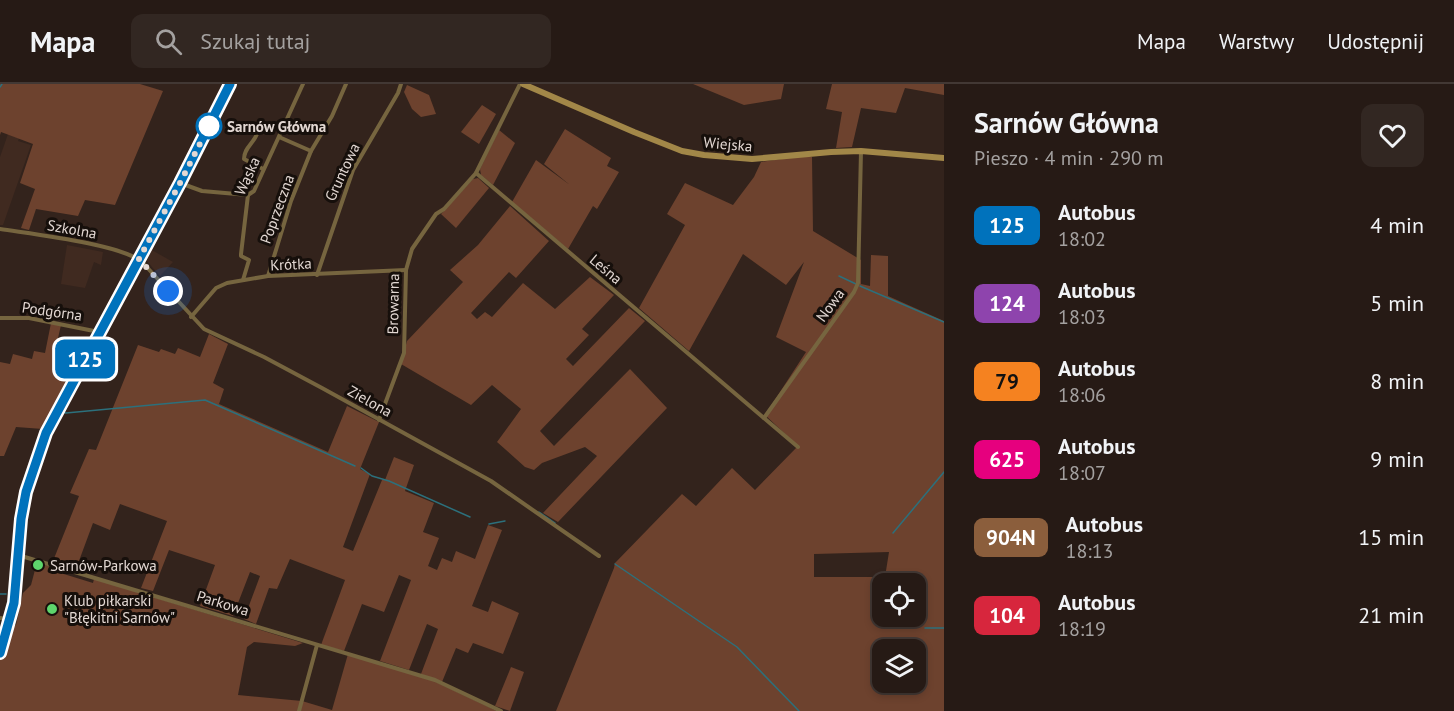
<!DOCTYPE html>
<html lang="pl">
<head>
<meta charset="utf-8">
<style>
  body { margin:0; font-family:"PT Sans",sans-serif; background:#322722; color:#f1f3f6; height:100vh; display:flex; flex-direction:column; font-size:22px; white-space:nowrap }
  * { box-sizing:border-box; margin:0 }
  p { font-size:20px; color:#a4a1a0 }
  .icon { flex:none; width:33px; height:33px; fill:none; stroke:currentColor; stroke-width:2; stroke-linecap:round; stroke-linejoin:round }
  .map { position:relative; flex:1; overflow:hidden }
  .side { display:flex; flex-direction:column; background:#261a15; width:510px }
  .side>* { flex:none }
  .badge { padding:0 12px; border-radius:9px; font-size:21px; line-height:39px }
  .tools { position:absolute; left:872px; top:489px; display:grid; gap:12px }
  .tools a { display:grid; place-items:center; width:54px; height:54px; border-radius:12px; background:#261a15; box-shadow:0 3px 9px #0003,0 0 0 2px #423834; font-size:30px }
  .you { position:absolute; width:30px; height:30px; margin:-15px; border:4px solid #fff; border-radius:50%; background:#1a73e8; box-shadow:0 0 0 9px #1a73e833 }
  .map>.badge { position:absolute; translate:-50% -50%; box-shadow:0 0 0 3px #fff }
  .round { display:grid; place-items:center; flex:none; width:63px; height:63px; border-radius:12px; background:#322722 }
  .headline { display:flex; align-items:center; justify-content:space-between; height:102px; padding:0 30px }
  h1 { font-size:28px; font-weight:800; line-height:45px }
  ul { padding:0; list-style:none }
  li { display:flex; align-items:center; gap:18px; height:78px; padding:0 30px }
  li div { flex:1 }
  li b { display:block; font-size:22px }
  li em { font-style:normal }
  li .badge { min-width:66px; font-weight:700; text-align:center }
  header { display:flex; align-items:center; gap:36px; box-sizing:border-box; height:84px; padding:0 30px; background:#261a15; border-bottom:2px solid #423834 }
  header strong { font-size:28px }
  nav { display:flex; gap:33px; margin-inline-start:auto; font-size:21px }
  .search { width:420px; height:54px; background:#322722; display:flex; align-items:center; gap:15px; box-sizing:border-box; padding:0 21px; border-radius:12px; color:#a4a1a0; font-size:22px }
  main { display:flex; flex:1; min-height:0 }
  .map>svg:first-child { display:block }
  .built { fill:#402a20 }
  .green { fill:#6d422e; fill-rule:evenodd }
  .lines { fill:none; stroke-linecap:round; stroke-linejoin:round }
  .stream { stroke:#2c707c; stroke-width:1.5 }
  .street { stroke:#76653f; stroke-width:4 }
  .secondary { stroke:#a28748; stroke-width:6 }
  .line-casing { stroke:#fff; stroke-width:14 }
  .line { stroke:#0072bc; stroke-width:9 }
  .walk { stroke:#e3d8d3; stroke-width:6; stroke-dasharray:0 10.8 }
  .stop-dot { fill:#fff; stroke:#0072bc; stroke-width:3 }
  .poi-dot { fill:#5ed56c; stroke:#160f0b; stroke-width:2 }
  .labels { text-anchor:middle; dominant-baseline:central; stroke-width:6; stroke-linejoin:round; paint-order:stroke }
  .stop-label { font-size:15px; font-weight:bold; fill:#e3d8d3; stroke:#160f0b; text-anchor:start }
  .street-label { font-size:15px; fill:#e3d8d3; stroke:#160f0b }
  .poi-label { font-size:15px; fill:#e3d8d3; stroke:#160f0b; text-anchor:start }
</style>
</head>
<body>
<header>
<strong>Mapa</strong>
<div class="search"><svg class="icon" aria-label="search" viewBox="0 0 24 24"><circle cx="10" cy="10" r="6"/><path d="M15 15l6 6"/></svg>Szukaj tutaj</div>
<nav><a>Mapa</a><a>Warstwy</a><a>Udostępnij</a></nav>
</header>
<main>
<div class="map">
<svg width="944" height="627" viewBox="0 0 944 627">
  <rect width="100%" height="100%" fill="#33231c"/>
  <g class="built">
    <path d="M8,50l11,4 -1,3 13,4 -28,80h-3v-68z"/>
    <path d="M67,161l36,7 -2,13 -7,-3 -9,26 -24,-4z"/>
    <path d="M150,165l23,13 -13,14 -15,-17z"/>
  </g>
  <g class="green">
    <path d="M0,0h140l23,7 -48,114 -30,-5 -7,16 -42,-7 -7,21 -8,-2 14,-39 -15,-6 13,-39 -32,-12 -1,3z"/>
    <path d="M693,0h91l-3,15 -37,6z"/>
    <path d="M832,0h112v11l-39,-7 -9,25 -35,-5 -9,39 -16,1 6,-36 -16,-3z"/>
    <path d="M407,1l22,10 7,19 -15,3 -9,-8 -8,-17z"/>
    <path d="M482,21l14,9 -17,30 -18,-12z"/>
    <path d="M565,45l46,29 -4,8 12,6 -22,37 -4,-3 -25,43 -56,-47 24,-42 34,25 -26,-21z"/>
    <path d="M499,46l16,13 -22,42 -12,-10 -1,-6z"/>
    <path d="M796,73h16l1,74 48,29v24l9,2 1,-31 17,1v40l56,25v390h-388l58,-143 1,-5 67,-69 14,12 36,-38 23,22 43,-44 -33,-31 41,-63 -30,-15 28,-75 -18,23 -43,-31 -54,97 -50,-43 46,-83 -18,-11 18,-31 48,22 21,-28 7,-15zM889,468l-4,25h-71v-23zM882,500h33v32h-33zM882,566h33v32h-33z"/>
    <path d="M478,94l11,10 -33,40 -15,-14 32,-35z"/>
    <path d="M510,122l39,35 -33,37 -7,-6 -38,41 6,6 8,-7 7,5 31,-34 32,26 35,-32 24,18 -32,34 7,6 -23,24 7,7 56,-58 16,13 -105,110 14,15 76,-77 37,39 -109,114 -15,-9 54,-57 -12,-9 -43,16 -8,7 -9,-3 -28,-25 24,-33 -29,-24 -21,20 -70,-41 6,-23 56,-59 -13,-12 28,-25z"/>
    <path d="M51,239l10,2 -5,22 29,4 -42,78 -27,-2 -12,29h-4v-94l10,2 3,-10 19,5 2,-8 11,2z"/>
    <path d="M209,250l19,10 -15,39 11,6 -5,15 109,48 19,-46 32,16 -19,47 10,5 -27,73 10,4 29,-71h3l9,-23 20,8 -9,26 29,12 -11,29 16,6 -11,28 9,4 5,-12 10,4 4,-11 19,8 13,-34 14,5 -30,76 16,6 4,-11 27,12 -16,41 -30,-11 -5,10 -12,-5 -14,34 -21,-8 17,-45 -11,-5 -18,46 -29,-9 31,-81 -12,-5 -15,37 -22,-8 -18,47 -23,-6 24,-65 -55,-21 -13,30 -8,-1 -13,36 -12,-5 16,-43 -10,-4 -17,44 -33,-10 15,-41 -46,-15 -16,41 -12,-3 26,-67 -47,-17 -10,26 -17,-7 -17,46 -23,-8 26,-65 -9,-3 19,-44 7,1 42,-105 21,7 2,-3 14,5 3,-6 22,9z"/>
    <path d="M41,480l13,4v3l39,12 1,-4 209,64 -8,3 -41,-4 -7,5 -9,48 64,6 30,9 16,-56 86,27 63,30h-497v-52l11,-33 5,-1 7,-32 8,-8 5,-19 3,1z"/>
    <path d="M511,583l13,5 -14,39 -15,-5z"/>
  </g>
  <g class="lines">
    <g class="stream">
      <path d="M0,3l2,-3"/>
      <path d="M839,192l17,8"/>
      <path d="M860,202l84,36"/>
      <path d="M61,328l5,1 139,-13 150,66"/>
      <path d="M361,384l11,8 17,5 81,36"/>
      <path d="M31,405l3,-12"/>
      <path d="M27,424l2,-12"/>
      <path d="M539,428l16,11"/>
      <path d="M25,436l1,-6"/>
      <path d="M489,440l16,-3"/>
      <path d="M893,449l51,-61"/>
      <path d="M615,480l122,83 62,64"/>
      <path d="M0,510h6"/>
      <path d="M9,528l3,-29"/>
      <path d="M925,544h19"/>
    </g>
    <g class="street">
      <path d="M257,50c-4,10 -13,14 -13,25l19,10"/>
      <path d="M279,53l32,14"/>
      <path d="M476,89l322,274"/>
      <path d="M180,99l22,8 46,4"/>
      <path d="M0,145c31,5 120,15 142,33l62,67 60,28 58,31 169,93 108,75"/>
      <path d="M317,191l36,-105 45,-77 3,-9"/>
      <path d="M268,192l23,-75 20,-50 21,-35 14,-32"/>
      <path d="M243,196l6,-20 -8,-4v-2l7,-59 6,-4 49,-107"/>
      <path d="M191,233l25,-29 11,-5 41,-7 138,-6"/>
      <path d="M0,234h29l70,14"/>
      <path d="M764,334l90,-126 4,-9 3,-132"/>
      <path d="M379,336l25,-67 2,-83 6,-21 24,-35 8,-5 32,-36 44,-89"/>
      <path d="M18,471l417,125 66,31"/>
      <path d="M0,534l10,1"/>
      <path d="M299,627l18,-66"/>
    </g>
    <g class="secondary">
      <path d="M523,0l111,48 48,19 22,4 48,4 79,-7 30,-1 83,7"/>
      <path d="M0,569l13,-41 8,-93 5,-28 16,-49 13,-29 125,-230 50,-99"/>
    </g>
  </g>
  <g class="lines">
    <g class="line-casing">
      <path id="line" d="M0,569l14,-50 7,-84 5,-27 20,-59 134,-250 50,-99"/>
    </g>
    <use href="#line" class="line"/>
    <path class="walk" d="M168,207l-29,-32 41,-76 29,-57"/>
  </g>
  <circle class="stop-dot" cx="209" cy="42" r="12"/>
  <g class="poi-dot">
    <circle cx="38" cy="481" r="6"/>
    <circle cx="52" cy="525" r="6"/>
  </g>
  <g class="labels">
    <g class="stop-label">
      <text x="227" y="42">Sarnów Główna</text>
    </g>
    <g class="street-label">
      <text transform="translate(728 60) rotate(5)">Wiejska</text>
      <text transform="translate(342 88) rotate(-65)">Gruntowa</text>
      <text transform="translate(247 92) rotate(-66)">Wąska</text>
      <text transform="translate(277 125) rotate(-70)">Poprzeczna</text>
      <text transform="translate(72 145) rotate(10)">Szkolna</text>
      <text transform="translate(291 180) rotate(-3)">Krótka</text>
      <text transform="translate(606 185) rotate(40)">Leśna</text>
      <text transform="translate(393 220) rotate(-89)">Browarna</text>
      <text transform="translate(830 221) rotate(-54)">Nowa</text>
      <text transform="translate(52 227) rotate(8)">Podgórna</text>
      <text transform="translate(370 317) rotate(29)">Zielona</text>
      <text transform="translate(223 519) rotate(17)">Parkowa</text>
    </g>
    <g class="poi-label">
      <text x="50" y="481">Sarnów-Parkowa</text>
      <text x="64" y="516">Klub piłkarski<tspan x="64" dy="17">"Błękitni Sarnów"</tspan></text>
    </g>
  </g>
</svg>
<div class="tools">
<a><svg class="icon" aria-label="locate" viewBox="0 0 24 24"><circle cx="12" cy="12" r="6"/><path d="M12 2v4M12 18v4M2 12h4M18 12h4"/></svg></a>
<a><svg class="icon" aria-label="layers" viewBox="0 0 24 24"><path d="M12 4l9 5-9 5-9-5zM3 14l9 5 9-5"/></svg></a>
</div>
<div class="you" style="left:168px;top:207px"></div>
<b class="badge" style="left:85px;top:275px;background:#0072bc;color:#fff">125</b>
</div>
<section class="side">
<div class="headline"><div><h1>Sarnów Główna</h1><p>Pieszo · 4 min · 290 m</p></div><a class="round"><svg class="icon" aria-label="heart" viewBox="0 0 24 24"><path d="M12 20l-8-8c-3-5 5-10 8-4 3-6 11-1 8 4z"/></svg></a></div>
<ul>
<li><span class="badge" style="background:#0072bc;color:#fff">125</span><div><b>Autobus</b><p>18:02</p></div><em>4 min</em></li>
<li><span class="badge" style="background:#8e44ad;color:#fff">124</span><div><b>Autobus</b><p>18:03</p></div><em>5 min</em></li>
<li><span class="badge" style="background:#f58220;color:#111">79</span><div><b>Autobus</b><p>18:06</p></div><em>8 min</em></li>
<li><span class="badge" style="background:#e6007e;color:#fff">625</span><div><b>Autobus</b><p>18:07</p></div><em>9 min</em></li>
<li><span class="badge" style="background:#8b5e3c;color:#fff">904N</span><div><b>Autobus</b><p>18:13</p></div><em>15 min</em></li>
<li><span class="badge" style="background:#d7263d;color:#fff">104</span><div><b>Autobus</b><p>18:19</p></div><em>21 min</em></li>
</ul>
</section>
</main>
</body>
</html>
